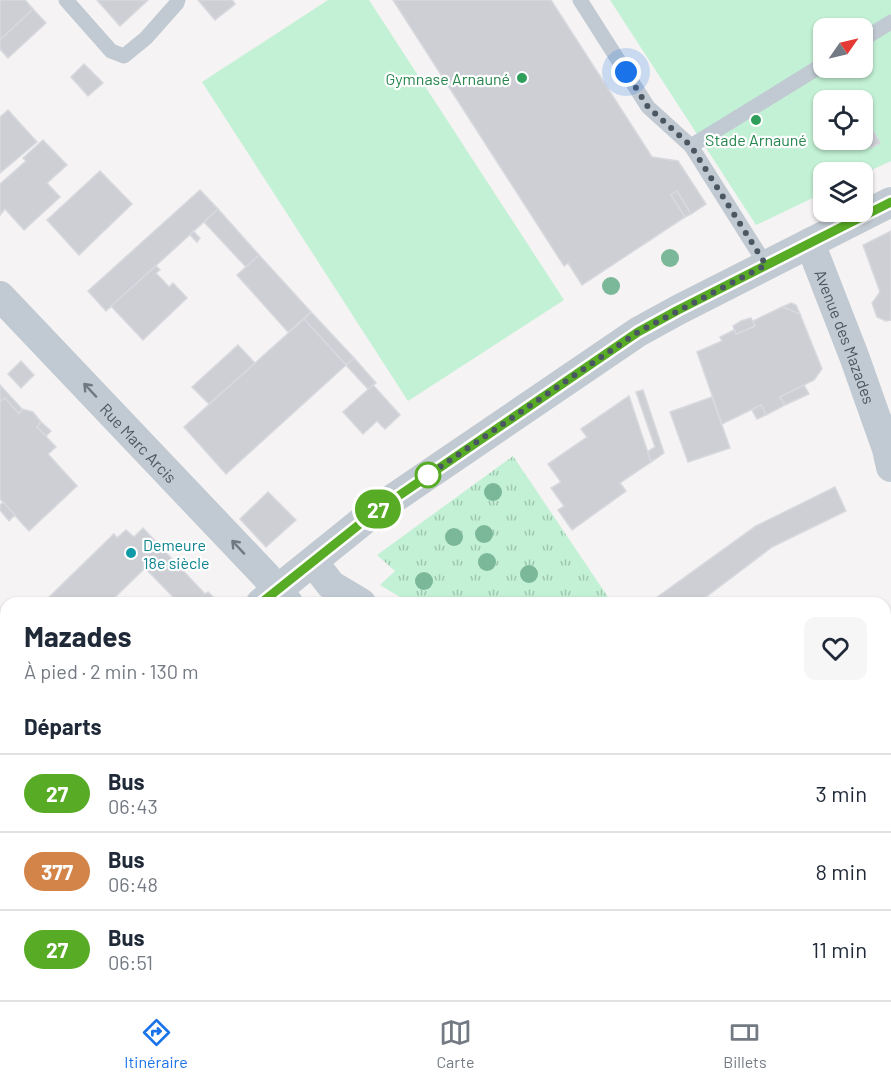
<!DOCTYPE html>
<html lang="fr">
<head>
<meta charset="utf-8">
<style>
  body { margin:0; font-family:Barlow,sans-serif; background:#f6f6f7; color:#1f2937; height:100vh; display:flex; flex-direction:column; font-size:22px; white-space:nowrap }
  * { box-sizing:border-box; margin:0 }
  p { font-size:20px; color:#747a83 }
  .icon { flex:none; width:33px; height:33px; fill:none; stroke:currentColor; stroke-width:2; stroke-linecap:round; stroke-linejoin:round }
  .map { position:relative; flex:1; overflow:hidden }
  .side { position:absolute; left:0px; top:597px; width:891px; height:404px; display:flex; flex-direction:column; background:#fff; border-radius:18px 18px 0 0; box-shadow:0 2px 4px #0004 }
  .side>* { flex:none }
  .badge { padding:0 12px; border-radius:20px; font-size:21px; line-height:39px }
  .needle { width:39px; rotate:56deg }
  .buttons { position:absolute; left:813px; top:18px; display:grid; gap:12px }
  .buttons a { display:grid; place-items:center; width:60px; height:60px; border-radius:12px; background:#fff; box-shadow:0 2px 4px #0004; font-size:30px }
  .you { position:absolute; width:30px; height:30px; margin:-15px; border:4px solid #fff; border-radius:50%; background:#1a73e8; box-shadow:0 0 0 9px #1a73e833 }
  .map>.badge { position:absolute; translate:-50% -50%; box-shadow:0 0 0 3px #fff }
  h2 { padding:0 24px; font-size:22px; line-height:54px }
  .round { display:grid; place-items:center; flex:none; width:63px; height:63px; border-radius:12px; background:#f6f6f7 }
  .head { display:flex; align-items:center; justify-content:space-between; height:102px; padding:0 24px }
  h1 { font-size:28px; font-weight:700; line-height:45px }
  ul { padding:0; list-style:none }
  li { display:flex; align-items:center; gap:18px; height:78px; padding:0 24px; border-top:2px solid #e0e1e3 }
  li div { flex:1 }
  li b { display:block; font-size:22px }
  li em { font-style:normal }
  li .badge { min-width:66px; font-weight:700; text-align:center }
  .tabs { display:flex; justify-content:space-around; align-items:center; height:84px; border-top:2px solid #e0e1e3; background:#fff; font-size:16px; color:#747a83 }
  .tabs a { display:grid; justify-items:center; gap:3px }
  .tabs .active { color:#1a73e8 }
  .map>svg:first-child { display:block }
  .grass { fill:url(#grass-tufts) }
  .pitch { fill:#c3f1d5; fill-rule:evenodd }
  .building { fill:#cdcfd5; stroke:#d7d9de; stroke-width:1.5 }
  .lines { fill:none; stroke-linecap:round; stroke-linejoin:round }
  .lane { stroke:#c1cad2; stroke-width:15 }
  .street { stroke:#c1cad2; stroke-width:30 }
  .tree { fill:#7bb799 }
  .oneway { stroke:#6e7983 }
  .line-casing { stroke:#fff; stroke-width:14 }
  .line { stroke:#58ac25; stroke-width:9 }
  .walk { stroke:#4a5661; stroke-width:6; stroke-dasharray:0 10.8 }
  .leisure-dot { fill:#2e9e5b; stroke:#fff; stroke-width:2 }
  .stop-dot { fill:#fff; stroke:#58ac25; stroke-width:3 }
  .culture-dot { fill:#0f9aa8; stroke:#fff; stroke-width:2 }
  .labels { text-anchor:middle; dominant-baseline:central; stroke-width:4.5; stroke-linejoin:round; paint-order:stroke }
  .leisure-label { font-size:16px; fill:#27864d; stroke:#fff; text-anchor:end }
  .street-label { font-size:16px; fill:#4a5661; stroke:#fff }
  .culture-label { font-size:16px; fill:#0d838f; stroke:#fff; text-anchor:start }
</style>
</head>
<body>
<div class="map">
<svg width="891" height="1000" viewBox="0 0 891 1000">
  <defs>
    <pattern id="grass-tufts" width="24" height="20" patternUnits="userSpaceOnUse" patternTransform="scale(1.5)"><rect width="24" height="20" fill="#c3f1d5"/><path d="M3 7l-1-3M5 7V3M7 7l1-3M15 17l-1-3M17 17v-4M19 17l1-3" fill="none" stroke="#a0c6b0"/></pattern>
  </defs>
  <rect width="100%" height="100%" fill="#f5f3f3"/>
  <path class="grass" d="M513,456l99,147h-202l-30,-18 15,-14 -18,-16z"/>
  <g class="pitch">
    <path d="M328,0h41l195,300 -156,101 -206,-319z"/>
    <path d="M610,0h281v161l-28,13 -1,-2h-38l-1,21 -67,32zM824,28h38v40h-38zM824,100h38v40h-38z"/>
  </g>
  <g class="building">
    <path d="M0,0h25l8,9 -33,31z"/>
    <path d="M97,0h51l-28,26z"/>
    <path d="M198,0h34l3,4 -20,16z"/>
    <path d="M393,0h158l101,157 26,4 28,43 -15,10 -14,-23 -6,4 14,22 -103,68 -14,-22 -4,3z"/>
    <path d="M33,9l13,14 -38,35 -8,-9v-9z"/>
    <path d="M84,64l19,19 -15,13 -17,-19z"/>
    <path d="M8,110l29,32 -37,31v-56z"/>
    <path d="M865,116l15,27 -9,5 -9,-14v-16z"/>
    <path d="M43,140l24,25 -20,18 13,14 -36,33 -19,-21 -5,6v-31l26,-23 -3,-3z"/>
    <path d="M100,171l32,33 -53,51 -32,-35z"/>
    <path d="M200,190l18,19 -112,102 -18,-20z"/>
    <path d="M677,191l14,23 -6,3 -14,-22z"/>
    <path d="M218,209l41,46 -13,12 -42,-45z"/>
    <path d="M193,231l7,7 -3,4 -7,-7z"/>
    <path d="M891,231v89l-5,1 -9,-4 -5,-14 8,-11 -17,-47z"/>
    <path d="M259,255l52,57 -23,20 -51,-57z"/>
    <path d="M156,266l4,4 -4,3 13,14 4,-4 14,15 -44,42 -32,-34z"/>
    <path d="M791,303l5,2 4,9 -18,-7z"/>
    <path d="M782,307l18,7 22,55 -8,11 -34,17 5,8 -19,10 -5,-10 -39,19 -25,-72 25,-11 -2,-4 14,-7 2,4 19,-8 -2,-5z"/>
    <path d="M311,312l43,46 -8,7 -42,-46z"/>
    <path d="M751,318l4,8 -19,8 -3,-8 8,-5z"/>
    <path d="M304,319l42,46 -120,109 -42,-47z"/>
    <path d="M238,345l17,18 -46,41 -17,-17z"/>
    <path d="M354,358l22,25 -8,6 -22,-24z"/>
    <path d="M21,361l13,14 -13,13 -13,-14z"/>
    <path d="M0,385l22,24 -3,5 -14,-16 -5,4z"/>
    <path d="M373,385l27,30 -15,14 -8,-8 -14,13 -20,-22z"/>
    <path d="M804,385l5,9 -24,11 -5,-8z"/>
    <path d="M643,390l21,63 -13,9 -4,-10 8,-5 -19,-55z"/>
    <path d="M629,396l22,66 -31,21 6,8 -54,39 -14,-20 6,-4 -13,-18 10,-6 -13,-18 39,-27 -6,-8z"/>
    <path d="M712,397l18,51 -42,14 -18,-50z"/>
    <path d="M5,398l14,16 3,-5 11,3 8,10 -4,5 19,20 -8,7 29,32 -48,45 -29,-32v-97z"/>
    <path d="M761,405l5,10 -9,4 -5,-9z"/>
    <path d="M41,422l10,9 -5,5 -9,-9z"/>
    <path d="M835,487l11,24 -74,36 -74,56h-49l107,-77z"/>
    <path d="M268,492l28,28 -30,27 -26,-28z"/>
    <path d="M3,502l12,13 -6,6 -9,-11v-5z"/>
    <path d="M143,528l62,66 3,-2 6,6 -7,5h-28l-34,-35 -36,35h-66l71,-69 3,4 9,-8 8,7z"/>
    <path d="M4,654l2,2v72l-6,6v-77z"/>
    <path d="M179,994h30l2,6h-31z"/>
    <path d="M345,994h46l-16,6h-28z"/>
    <path d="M607,994h207l-3,6h-202z"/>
  </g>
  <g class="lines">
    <g class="lane">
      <path d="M66,0l45,51 13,5 22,-18 31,-35 1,-3"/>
      <path d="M580,0l68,107 43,39 75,119"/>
      <path d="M862,40l29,-18"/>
      <path d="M691,146l133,-82"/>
    </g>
    <g class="street">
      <path id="s1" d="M810,243l44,113 33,93 4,18"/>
      <path id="s2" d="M0,296l266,280 22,27"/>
      <path d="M313,562l18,23 30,18"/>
      <path d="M261,603l114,-92 263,-179 40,-22 213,-108"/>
      <path d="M0,801l6,-4"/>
      <path d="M885,851l6,-59"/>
      <path d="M421,994l1,6"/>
      <path d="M870,1000l1,-6"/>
    </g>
  </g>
  <g class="tree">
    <circle cx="670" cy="258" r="9"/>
    <circle cx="611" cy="286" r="9"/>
    <circle cx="493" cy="492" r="9"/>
    <circle cx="484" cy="534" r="9"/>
    <circle cx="454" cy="537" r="9"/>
    <circle cx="487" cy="562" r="9"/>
    <circle cx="529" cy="574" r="9"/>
    <circle cx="424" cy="581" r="9"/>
  </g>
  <defs><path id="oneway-shaft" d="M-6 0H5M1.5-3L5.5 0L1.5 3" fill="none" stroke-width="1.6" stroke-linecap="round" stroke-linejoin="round" transform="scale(1.5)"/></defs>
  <g class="oneway">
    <use href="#oneway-shaft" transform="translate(90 390) rotate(-133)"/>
    <use href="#oneway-shaft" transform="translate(238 547) rotate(-133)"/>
  </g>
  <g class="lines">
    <g class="line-casing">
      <path id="line" d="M261,603l114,-91 263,-180 40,-22 213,-108"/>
    </g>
    <use href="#line" class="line"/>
    <path class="walk" d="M428,475l-7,5 217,-148 128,-67 -75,-119 -43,-39 -22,-35"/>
  </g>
  <g class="leisure-dot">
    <circle cx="522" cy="78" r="6"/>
    <circle cx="756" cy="120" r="6"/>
  </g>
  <circle class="stop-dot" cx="428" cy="475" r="12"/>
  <circle class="culture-dot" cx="131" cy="553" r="6"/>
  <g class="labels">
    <g class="leisure-label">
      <text x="510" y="78">Gymnase Arnauné</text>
      <text x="756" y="139" text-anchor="middle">Stade Arnauné</text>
    </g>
    <g class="street-label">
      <text stroke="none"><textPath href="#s1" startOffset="100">Avenue des Mazades</textPath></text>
      <text stroke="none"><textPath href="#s2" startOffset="202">Rue Marc Arcis</textPath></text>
    </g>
    <g class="culture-label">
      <text x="143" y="544">Demeure<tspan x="143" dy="18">18e siècle</tspan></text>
    </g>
  </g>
</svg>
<div class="buttons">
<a><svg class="needle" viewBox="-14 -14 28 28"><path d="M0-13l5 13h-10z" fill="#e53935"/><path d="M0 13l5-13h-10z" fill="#747a83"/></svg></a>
<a><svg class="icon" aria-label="locate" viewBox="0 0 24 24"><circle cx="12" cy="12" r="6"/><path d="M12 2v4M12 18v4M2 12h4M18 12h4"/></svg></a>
<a><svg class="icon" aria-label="layers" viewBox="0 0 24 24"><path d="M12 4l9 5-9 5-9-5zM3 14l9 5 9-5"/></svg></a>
</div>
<div class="you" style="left:626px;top:72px"></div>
<b class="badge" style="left:378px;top:509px;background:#58ac25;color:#fff">27</b>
<section class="side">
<div class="head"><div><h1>Mazades</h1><p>À pied · 2 min · 130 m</p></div><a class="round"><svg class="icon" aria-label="heart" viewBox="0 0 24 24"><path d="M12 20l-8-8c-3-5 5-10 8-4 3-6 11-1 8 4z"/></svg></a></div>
<h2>Départs</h2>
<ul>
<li><span class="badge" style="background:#58ac25;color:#fff">27</span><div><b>Bus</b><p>06:43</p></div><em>3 min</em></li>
<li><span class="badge" style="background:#d38449;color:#fff">377</span><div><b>Bus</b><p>06:48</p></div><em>8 min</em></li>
<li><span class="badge" style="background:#58ac25;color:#fff">27</span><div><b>Bus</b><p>06:51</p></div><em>11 min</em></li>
</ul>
</section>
</div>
<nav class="tabs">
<a class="active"><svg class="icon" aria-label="directions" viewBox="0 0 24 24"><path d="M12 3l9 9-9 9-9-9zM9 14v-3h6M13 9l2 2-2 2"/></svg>Itinéraire</a>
<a><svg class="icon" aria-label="map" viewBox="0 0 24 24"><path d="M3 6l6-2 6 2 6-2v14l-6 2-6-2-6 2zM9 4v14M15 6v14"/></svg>Carte</a>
<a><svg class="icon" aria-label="tickets" viewBox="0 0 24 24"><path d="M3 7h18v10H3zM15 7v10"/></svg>Billets</a>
</nav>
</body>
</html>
